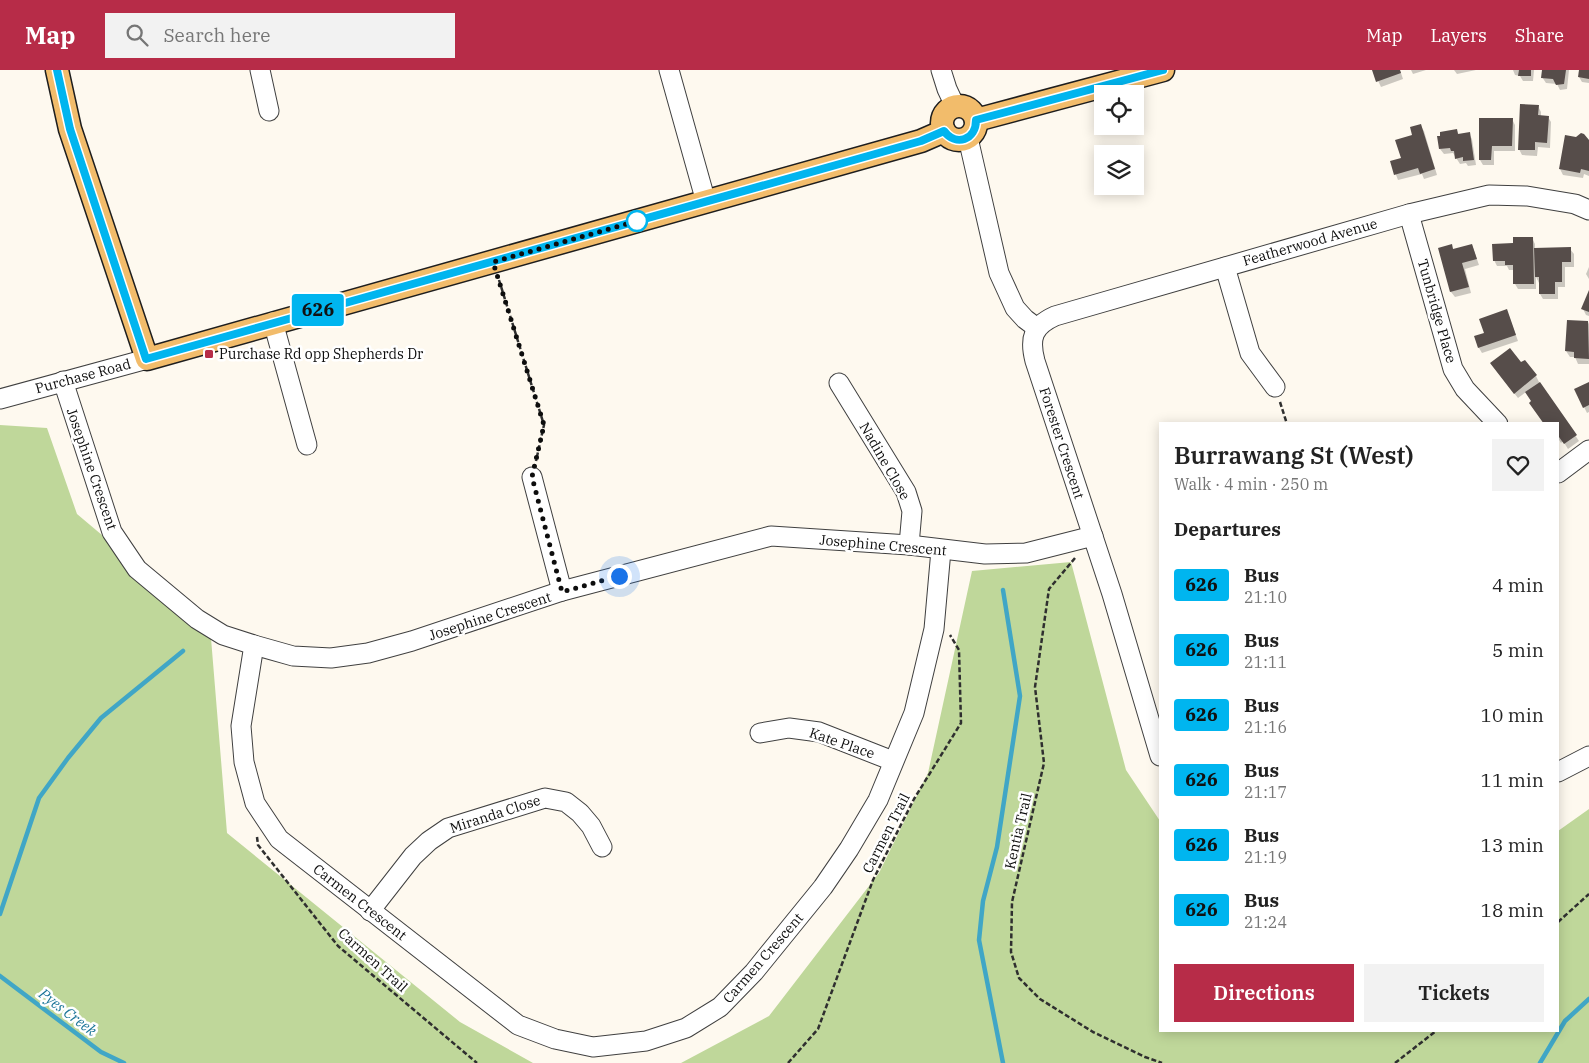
<!DOCTYPE html>
<html lang="en">
<head>
<meta charset="utf-8">
<style>
  body { margin:0; font-family:"IBM Plex Serif",serif; background:#f2f2f2; color:#222; height:100vh; display:flex; flex-direction:column; font-size:19px; white-space:nowrap }
  * { box-sizing:border-box; margin:0 }
  p { font-size:16px; color:#767676 }
  .icon { flex:none; width:28px; height:28px; fill:none; stroke:currentColor; stroke-width:2; stroke-linecap:round; stroke-linejoin:round }
  .map { position:relative; flex:1; overflow:hidden }
  .drawer { position:absolute; left:1159px; top:352px; width:400px; height:610px; display:flex; flex-direction:column; background:#fff; border-radius:0px; box-shadow:0 2px 12px #0003 }
  .drawer>* { flex:none }
  .badge { padding:0 10px; border-radius:4px; font-size:18px; line-height:32px }
  .buttons { position:absolute; left:1094px; top:15px; display:grid; gap:10px }
  .buttons a { display:grid; place-items:center; width:50px; height:50px; border-radius:0px; background:#fff; box-shadow:0 2px 12px #0003; font-size:25px }
  .you { position:absolute; width:25px; height:25px; margin:-12px; border:4px solid #fff; border-radius:50%; background:#1a73e8; box-shadow:0 0 0 8px #1a73e833 }
  .map>.badge { position:absolute; translate:-50% -50%; box-shadow:0 0 0 2px #fff }
  h2 { padding:0 15px; font-size:19px; line-height:45px }
  .round { display:grid; place-items:center; flex:none; width:52px; height:52px; border-radius:0px; background:#f2f2f2 }
  .summary { display:flex; align-items:center; justify-content:space-between; height:85px; padding:0 15px }
  h1 { font-size:24px; font-weight:600; line-height:38px }
  .action { display:flex; gap:10px; margin-top:auto; padding:10px 15px }
  .action a { flex:1; height:58px; border-radius:0px; background:#b72c48; color:#fff; font-size:20px; font-weight:600; line-height:58px; text-align:center }
  .action a+a { background:#f2f2f2; color:#222 }
  ul { padding:0; list-style:none }
  li { display:flex; align-items:center; gap:15px; height:65px; padding:0 15px }
  li div { flex:1 }
  li b { display:block; font-size:19px }
  li em { font-style:normal }
  li .badge { min-width:55px; font-weight:700; text-align:center }
  header { display:flex; align-items:center; gap:30px; box-sizing:border-box; height:70px; padding:0 25px; background:#b72c48; color:#fff }
  header strong { font-size:24px }
  nav { display:flex; gap:28px; margin-inline-start:auto; font-size:18px }
  .search { width:350px; height:45px; background:#f2f2f2; display:flex; align-items:center; gap:12px; box-sizing:border-box; padding:0 18px; border-radius:0px; color:#767676; font-size:19px }
  .map>svg:first-child { display:block }
  .forest { fill:#bfd79a }
  .shadow { fill:#0003 }
  .lines { fill:none; stroke-linecap:round; stroke-linejoin:round }
  .stream { stroke:#40a6c6; stroke-width:4.5 }
  .building { fill:#564d4a }
  .minor-casing { stroke:#404040; stroke-width:21 }
  .major-casing { stroke:#1e1e1e; stroke-width:25 }
  .path { stroke:#2f2f2f; stroke-width:2.5; stroke-dasharray:5 2.5; stroke-linecap:butt }
  .minor { stroke:#fff; stroke-width:19 }
  .major { stroke:#f2bc6b; stroke-width:22 }
  .line-casing { stroke:#fff; stroke-width:11 }
  .line { stroke:#00b5ef; stroke-width:8 }
  .walk { stroke:#0d0d0d; stroke-width:5; stroke-dasharray:0 9 }
  .stop-dot { fill:#fff; stroke:#00b5ef; stroke-width:2.5 }
  .poi-dot { fill:#b72c48; stroke:#fff; stroke-width:2 }
  .labels { text-anchor:middle; dominant-baseline:central; stroke-width:5; stroke-linejoin:round; paint-order:stroke }
  .street-label { font-size:14px; fill:#0d0d0d; stroke:#fff }
  .poi-label { font-size:14px; fill:#0d0d0d; stroke:#fff; text-anchor:start }
  .water-label { font-size:15px; font-style:italic; fill:#1d7699; stroke:#fff }
</style>
</head>
<body>
<header>
<strong>Map</strong>
<div class="search"><svg class="icon" aria-label="search" viewBox="0 0 24 24"><circle cx="10" cy="10" r="6"/><path d="M15 15l6 6"/></svg>Search here</div>
<nav><a>Map</a><a>Layers</a><a>Share</a></nav>
</header>
<div class="map">
<svg width="1589" height="993" viewBox="0 0 1589 993">
  <rect width="100%" height="100%" fill="#fef9ef"/>
  <g class="forest">
    <path d="M0,355l47,3 30,86 133,112 17,207 233,189 73,41h-533z"/>
    <path d="M1071,492l55,208 34,51v210h398v-200l31,-22v254h-908l88,-47 110,-143 49,-100 44,-202z"/>
  </g>
  <g class="shadow">
    <path d="M1373,0h27l3,9 -22,8z"/>
    <path d="M1411,0h15l-13,4z"/>
    <path d="M1454,0h22l-19,4z"/>
    <path d="M1513,0h26h-5l-1,11h-10l-3,-5 -5,-1z"/>
    <path d="M1543,0h26l-2,19 -7,1 -3,-6 -11,-1 -4,-6z"/>
    <path d="M1580,0h9v13l-7,-1 -3,-5z"/>
    <path d="M1538,36l3,6v5h7l3,5 -1,26 -12,-1 -1,9 -15,-1 -3,-6z"/>
    <path d="M1512,49l3,6v26h-21v14h-11l-3,-5z"/>
    <path d="M1420,55l4,6 13,44 -13,4 -2,-5 -24,6 -7,-18 11,-3z"/>
    <path d="M1457,61l2,4 10,-1 3,5 4,26 -8,1 -2,-3 -6,1 -7,-11 -9,1 -4,-5z"/>
    <path d="M1589,71v35l-5,-2 -1,4 -20,-3 -3,-6z"/>
    <path d="M1532,168l3,6v5h35l4,5v13h-9v20h-7v12h-15l-3,-5 -1,-11 -3,-6v12h-18l-3,-5 -1,-14h-5l-2,-4h-10l-3,-6 20,-15z"/>
    <path d="M1472,175l7,20 -14,4 6,24 -16,4 -4,-5 -12,-43 12,-3 3,4z"/>
    <path d="M1589,197v12l-3,-5z"/>
    <path d="M1589,223v23l-3,-1 -3,-6z"/>
    <path d="M1509,246l9,25 -36,12 -3,-5 6,-14z"/>
    <path d="M1588,252l1,2v40h-11l-3,-7h-5l-4,-6z"/>
    <path d="M1524,291l12,15 3,6 40,59 -11,8 -5,-8 -2,2 -3,-5v-14l-25,-22 -7,-10 -8,6 -27,-34h30z"/>
    <path d="M1589,313v29l-2,1 -3,-6z"/>
  </g>
  <g class="lines">
    <g class="stream">
      <path d="M1003,520l17,106 -23,151 -14,54 -4,39 24,123"/>
      <path d="M0,844l39,-116 29,-40 33,-40 82,-67"/>
      <path d="M0,906l101,76 23,11"/>
      <path d="M1540,993l25,-42 24,-22"/>
    </g>
  </g>
  <g class="building">
    <path d="M1372,0h28l1,3 -25,9z"/>
    <path d="M1519,0h12v6h-13z"/>
    <path d="M1542,0h24l-2,14 -8,1 -3,-6 -12,-1z"/>
    <path d="M1579,0h10v9l-11,-2z"/>
    <path d="M1520,34l19,1 -1,10 11,1 -2,27 -12,-1v8h-17z"/>
    <path d="M1479,48h34l-1,28h-20l-1,14h-12z"/>
    <path d="M1421,54l14,45 -15,5 -2,-6 -24,7 -4,-14 11,-3 -6,-18 17,-5 -2,-8z"/>
    <path d="M1457,59l1,5 12,-2 4,28 -11,1v-4l-8,2 -1,-8h-3l-1,-3 -11,1 -2,-13h3v-4z"/>
    <path d="M1581,63l3,1 5,6v31l-8,-2 -1,4 -21,-4 6,-34 11,2z"/>
    <path d="M1513,167h20l1,47h-21v-19h-8v-4h-12l-1,-17 21,-1z"/>
    <path d="M1452,174l1,5 19,-5 5,15 -15,4 7,24 -19,5 -12,-44z"/>
    <path d="M1571,177v15h-9v20h-7v12h-16v-17h-4l-1,-29z"/>
    <path d="M1589,220v22l-8,-3z"/>
    <path d="M1507,239l9,26 -38,13 -4,-12 10,-3 -5,-14z"/>
    <path d="M1567,250l21,1 1,38 -15,-1v-6l-9,-1z"/>
    <path d="M1510,278l11,14 4,-2 12,15 -23,19 -24,-31z"/>
    <path d="M1540,312l37,53 -13,9 -5,-7h-1v-13h-14l-15,-21 2,-2 -6,-9z"/>
    <path d="M1589,312v23l-6,3 -9,-19z"/>
  </g>
  <g class="lines">
    <g class="minor-casing">
      <g id="minor">
        <path d="M260,0l9,41"/>
        <path d="M669,0l37,132"/>
        <path d="M941,0l6,19 8,17"/>
        <path d="M968,68l31,135 16,35 10,11 12,9"/>
        <path d="M1409,144l44,155 12,20 33,35"/>
        <path d="M1225,197l25,86 25,34"/>
        <path d="M273,252l34,123"/>
        <path d="M63,311l49,151 25,37 60,50 26,16 31,10 39,11 38,2 37,-5 44,-12 150,-50 209,-55 138,9 76,9 41,-1 67,-17"/>
        <path d="M839,313l67,109 6,19 -3,34"/>
        <path d="M0,329l147,-40"/>
        <path d="M1558,403l31,-23"/>
        <path d="M532,407l30,114"/>
        <path d="M254,575l-13,81 3,36 11,41 24,36 239,186 37,14 38,8 53,-6 40,-13 34,-21 34,-35 69,-85 26,-38 29,-49 36,-87 20,-84 7,-79"/>
        <path d="M760,663l29,-5 30,4 74,29"/>
        <path d="M1160,686l-48,-162 -77,-233c-6,-23 -2,-35 20,-45l354,-102 80,-19 38,1 48,8 14,6"/>
        <path d="M1558,702l31,-16"/>
        <path d="M370,841l43,-55 16,-15 19,-13 97,-30 21,4 14,11 11,13 11,21"/>
      </g>
    </g>
    <g class="major-casing">
      <g id="major">
        <path d="M57,0l13,59 77,230 774,-218 23,-10"/>
        <circle cx="959" cy="53" r="17"/>
        <path d="M976,50l187,-50"/>
      </g>
    </g>
    <g class="path">
      <path d="M499,210l45,145 -8,36"/>
      <path d="M1280,332l7,22"/>
      <path d="M1075,488l-26,31 -14,98 9,76 -32,139 -1,50 8,26 21,21 53,33 52,25 17,6"/>
      <path d="M257,767l1,8 80,101 139,117"/>
      <path d="M1558,852l31,-28"/>
      <path d="M788,993l30,-34 55,-149 41,-81 47,-76 -2,-73 -9,-15"/>
      <path d="M1395,993l41,-32"/>
    </g>
    <use href="#minor" class="minor"/>
    <use href="#major" class="major"/>
  </g>
  <g class="lines">
    <g class="line-casing">
      <path id="line" d="M57,0l13,59 76,230 722,-203 53,-15 23,-10c12,16 32,9 32,-11l187,-50"/>
    </g>
    <use href="#line" class="line"/>
    <path class="walk" d="M619,506l-57,16 -30,-115 12,-52 -51,-163 144,-41"/>
  </g>
  <circle class="stop-dot" cx="637" cy="151" r="10"/>
  <rect class="poi-dot" x="204" y="279" width="10" height="10" rx="2.5"/>
  <g class="labels">
    <g class="street-label">
      <text transform="translate(1310 172) rotate(-16)">Featherwood Avenue</text>
      <text transform="translate(1437 241) rotate(74)">Tunbridge Place</text>
      <text transform="translate(83 306) rotate(-15)">Purchase Road</text>
      <text transform="translate(1062 373) rotate(72)">Forester Crescent</text>
      <text transform="translate(885 391) rotate(60)">Nadine Close</text>
      <text transform="translate(92 399) rotate(71)">Josephine Crescent</text>
      <text transform="translate(883 475) rotate(5)">Josephine Crescent</text>
      <text transform="translate(490 546) rotate(-18)">Josephine Crescent</text>
      <text transform="translate(842 673) rotate(19)">Kate Place</text>
      <text transform="translate(495 744) rotate(-18)">Miranda Close</text>
      <text transform="translate(1018 761) rotate(-77)">Kentia Trail</text>
      <text transform="translate(886 763) rotate(-63)">Carmen Trail</text>
      <text transform="translate(360 832) rotate(38)">Carmen Crescent</text>
      <text transform="translate(763 888) rotate(-49)">Carmen Crescent</text>
      <text transform="translate(373 890) rotate(42)">Carmen Trail</text>
    </g>
    <g class="poi-label">
      <text x="219" y="284">Purchase Rd opp Shepherds Dr</text>
    </g>
    <g class="water-label">
      <text transform="translate(68 942) rotate(37)">Pyes Creek</text>
    </g>
  </g>
</svg>
<div class="buttons">
<a><svg class="icon" aria-label="locate" viewBox="0 0 24 24"><circle cx="12" cy="12" r="6"/><path d="M12 2v4M12 18v4M2 12h4M18 12h4"/></svg></a>
<a><svg class="icon" aria-label="layers" viewBox="0 0 24 24"><path d="M12 4l9 5-9 5-9-5zM3 14l9 5 9-5"/></svg></a>
</div>
<div class="you" style="left:619px;top:506px"></div>
<b class="badge" style="left:318px;top:240px;background:#00b5ef;color:#111">626</b>
<section class="drawer">
<div class="summary"><div><h1>Burrawang St (West)</h1><p>Walk · 4 min · 250 m</p></div><a class="round"><svg class="icon" aria-label="heart" viewBox="0 0 24 24"><path d="M12 20l-8-8c-3-5 5-10 8-4 3-6 11-1 8 4z"/></svg></a></div>
<h2>Departures</h2>
<ul>
<li><span class="badge" style="background:#00b5ef;color:#111">626</span><div><b>Bus</b><p>21:10</p></div><em>4 min</em></li>
<li><span class="badge" style="background:#00b5ef;color:#111">626</span><div><b>Bus</b><p>21:11</p></div><em>5 min</em></li>
<li><span class="badge" style="background:#00b5ef;color:#111">626</span><div><b>Bus</b><p>21:16</p></div><em>10 min</em></li>
<li><span class="badge" style="background:#00b5ef;color:#111">626</span><div><b>Bus</b><p>21:17</p></div><em>11 min</em></li>
<li><span class="badge" style="background:#00b5ef;color:#111">626</span><div><b>Bus</b><p>21:19</p></div><em>13 min</em></li>
<li><span class="badge" style="background:#00b5ef;color:#111">626</span><div><b>Bus</b><p>21:24</p></div><em>18 min</em></li>
</ul>
<div class="action"><a>Directions</a><a>Tickets</a></div>
</section>
</div>
</body>
</html>
